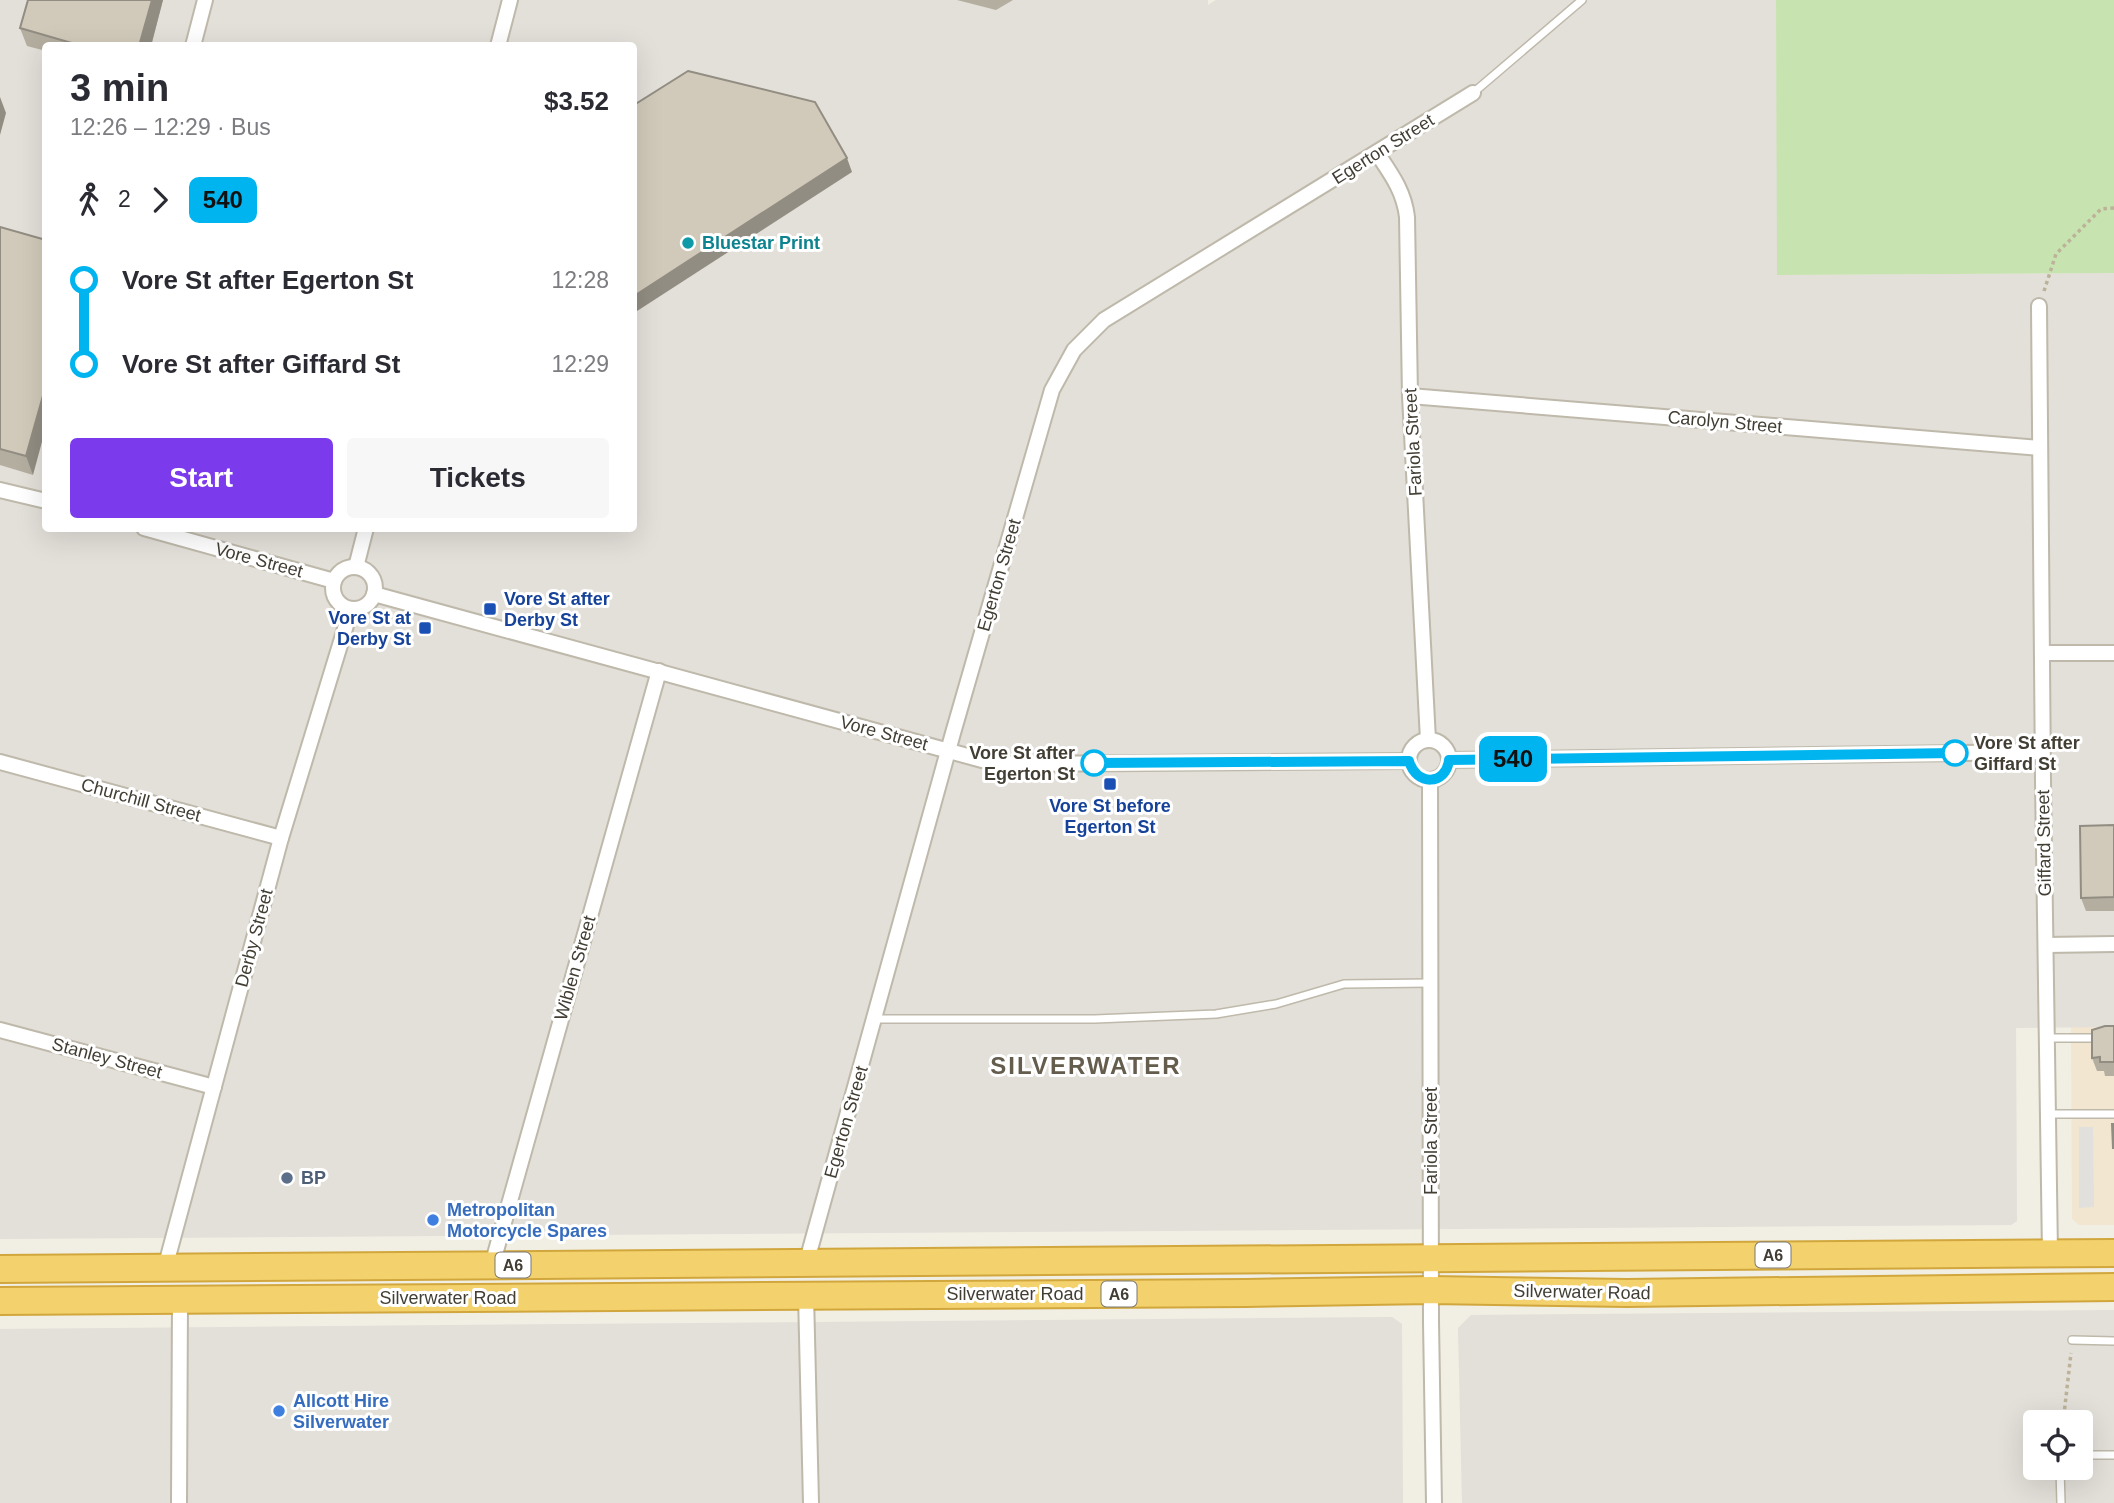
<!DOCTYPE html>
<html lang="en">
<head>
<meta charset="utf-8">
<style>
  body { margin:0; font-family:Helvetica,sans-serif; background:#f7f7f7; color:#2b2b33; height:100vh; display:flex; flex-direction:column; font-size:26px; white-space:nowrap }
  * { box-sizing:border-box; margin:0 }
  p { font-size:23px; color:#7c7c81 }
  .icon { flex:none; width:38px; height:38px; fill:none; stroke:currentColor; stroke-width:2; stroke-linecap:round; stroke-linejoin:round }
  .map { position:relative; flex:1; overflow:hidden }
  .panel { position:absolute; left:42px; top:42px; width:595px; height:490px; display:flex; flex-direction:column; background:#fff; border-radius:7px; box-shadow:0 7px 28px #0002 }
  .panel>* { flex:none }
  .badge { padding:0 14px; border-radius:10px; font-size:24px; line-height:46px }
  .buttons { position:absolute; left:2023px; top:1410px; display:grid; gap:14px }
  .buttons a { display:grid; place-items:center; width:70px; height:70px; border-radius:7px; background:#fff; box-shadow:0 7px 28px #0002; font-size:35px }
  .map>.badge { position:absolute; translate:-50% -50%; box-shadow:0 0 0 4px #fff }
  .legs { display:flex; align-items:center; gap:10px; height:77px; padding:0 28px; font-size:23px }
  .legs p { margin-inline-start:auto }
  .head { display:flex; align-items:center; justify-content:space-between; height:119px; padding:0 28px }
  h1 { font-size:38px; font-weight:600; line-height:52px }
  .button { display:flex; gap:14px; margin-top:auto; padding:14px 28px }
  .button a { flex:1; height:80px; border-radius:7px; background:#7c3aed; color:#fff; font-size:28px; font-weight:600; line-height:80px; text-align:center }
  .button a+a { background:#f7f7f7; color:#2b2b33 }
  ul { padding:0 28px; list-style:none }
  li { display:flex; align-items:center; gap:24px; height:84px; font-size:26px }
  li i { display:grid; place-items:center; width:10px; height:100%; margin:0 9px; background:currentColor }
  li i::after { content:''; width:18px; height:18px; margin:-9px; border:5px solid; border-radius:50%; background:#fff }
  li p { margin-inline-start:auto }
  li:first-child i { background:linear-gradient(#0000 50%,currentColor 0) }
  li:last-child i { background:linear-gradient(currentColor 50%,#0000 0) }
  .map>svg:first-child { display:block }
  .commercial { fill:#f2e6d0 }
  .industrial { fill:#e3dfd9; fill-rule:evenodd }
  .green { fill:#c7e3af }
  .parking { fill:#e1e0dc }
  .lines { fill:none; stroke-linecap:round; stroke-linejoin:round }
  .lane-casing { stroke:#beb9aa; stroke-width:10 }
  .street-casing { stroke:#beb9aa; stroke-width:18 }
  .highway-casing { stroke:#d1a73d; stroke-width:30 }
  .path { stroke:#bcb299; stroke-width:3.5; stroke-dasharray:3.5 3.5; stroke-linecap:butt }
  .lane { stroke:#fff; stroke-width:7 }
  .street { stroke:#fff; stroke-width:14 }
  .highway { stroke:#f3d16c; stroke-width:26 }
  .wall { fill:#b4aea0 }
  .shaded-wall { fill:#928d82 }
  .building { fill:#d1caba; stroke:#928d82; stroke-width:2 }
  .line-1-casing { stroke:#fff; stroke-width:16 }
  .line-1 { stroke:#00b5ef; stroke-width:10 }
  .culture-dot { fill:#0f9aa8; stroke:#fff; stroke-width:2.5 }
  .transit-dot { fill:#1a4fb4; stroke:#fff; stroke-width:2.5 }
  .stop-1-dot { fill:#fff; stroke:#00b5ef; stroke-width:3.5 }
  .service-dot { fill:#5c6f8a; stroke:#fff; stroke-width:2.5 }
  .shop-dot { fill:#3f7fe0; stroke:#fff; stroke-width:2.5 }
  .labels { text-anchor:middle; dominant-baseline:central; stroke-width:6; stroke-linejoin:round; paint-order:stroke }
  .shield { fill:#fff; stroke:#7b7871; stroke-width:2 }
  .shield-label { font-size:16px; font-weight:bold; fill:#423e34 }
  .street-label { font-size:18px; fill:#423e34; stroke:#fff }
  .culture-label { font-size:18px; font-weight:bold; fill:#0d838f; stroke:#fff; text-anchor:start }
  .transit-label { font-size:18px; font-weight:bold; fill:#164399; stroke:#fff; text-anchor:start }
  .stop-label { font-size:18px; font-weight:bold; fill:#423e34; stroke:#fff; text-anchor:start }
  .service-label { font-size:18px; font-weight:bold; fill:#4e5e75; stroke:#fff; text-anchor:start }
  .shop-label { font-size:18px; font-weight:bold; fill:#366cbe; stroke:#fff; text-anchor:start }
  .district-label { font-size:24px; font-weight:bold; letter-spacing:2px; fill:#645c4c; stroke:#fff }
</style>
</head>
<body>
<div class="map">
<svg width="2114" height="1503" viewBox="0 0 2114 1503">
  <rect width="100%" height="100%" fill="#f1eee4"/>
  <path class="commercial" d="M2071,1027h43v198h-35l-7,-6z"/>
  <g class="industrial">
    <path d="M0,0h1208v5l8,-5h560l2,275 336,-2v754l-98,1 1,193 -6,4 -2011,14zM46,46h588v482h-588z"/>
    <path d="M2114,1310v193h-652l-4,-175 13,-13zM2035,1423h46v45h-46z"/>
    <path d="M1392,1317l10,7 1,179h-1403v-174z"/>
  </g>
  <path class="green" d="M1776,0h338v273l-337,2z"/>
  <path class="parking" d="M2079,1127h14l1,80 -15,1z"/>
  <g class="lines">
    <g class="lane-casing">
      <g id="lane">
        <path d="M1473,93l109,-93"/>
        <path d="M875,1019h220l121,-5 60,-10 68,-20 86,-1"/>
        <path d="M2047,1038h46l21,-5"/>
        <path d="M2048,1114h66"/>
        <path d="M2072,1340l42,1"/>
        <path d="M2081,1455h33"/>
        <path d="M2060,1468l1,35"/>
      </g>
    </g>
    <g class="street-casing">
      <g id="street">
        <path d="M193,46l12,-46"/>
        <path d="M498,46l12,-46"/>
        <path d="M1377,153c14,21 27,38 30,64l3,179 18,344"/>
        <path d="M2039,306l4,475 7,472"/>
        <path d="M1410,396l630,52"/>
        <path d="M0,490l46,11"/>
        <path d="M144,528l190,53"/>
        <circle cx="354" cy="588" r="21"/>
        <path d="M356,567l10,-39"/>
        <path d="M374,594l608,166 31,4 396,-3"/>
        <path d="M2042,653h72"/>
        <circle cx="1429" cy="760" r="20"/>
        <path d="M1449,760l593,-8"/>
        <path d="M0,762l281,76"/>
        <path d="M1430,780l1,542 3,181"/>
        <path d="M2046,945l68,-1"/>
        <path d="M0,1030l214,57"/>
        <path d="M806,1264l147,-531 99,-343 22,-40 30,-30 369,-227"/>
        <path d="M492,1265l167,-594"/>
        <path d="M165,1268l116,-430 70,-229"/>
        <path d="M806,1295l5,208"/>
        <path d="M179,1503l1,-202"/>
      </g>
    </g>
    <g class="highway-casing">
      <g id="highway">
        <path d="M0,1269l2114,-16"/>
        <path d="M0,1301l1246,-8 185,-3 196,3 487,-6"/>
      </g>
    </g>
    <g class="path">
      <path d="M2044,291l12,-37 45,-45 13,-1"/>
      <path d="M2063,1423l8,-70"/>
    </g>
    <use href="#lane" class="lane"/>
    <use href="#street" class="street"/>
    <use href="#highway" class="highway"/>
  </g>
  <g class="wall">
    <path d="M28,0h135l-12,46h-105v5l-19,-5 -7,-18z"/>
    <path d="M957,0h56l-17,10z"/>
    <path d="M0,227l33,248 -33,-10z"/>
    <path d="M2114,825v86h-28l-5,-13z"/>
    <path d="M2114,1026v50h-9l-1,-5h-7l-5,-13z"/>
  </g>
  <g class="shaded-wall">
    <path d="M152,0h11l-12,46h-12z"/>
    <path d="M0,97l6,16 -6,22z"/>
    <path d="M847,158l5,14 -218,141v-17z"/>
    <path d="M46,385v42l-13,48 -7,-19z"/>
  </g>
  <g class="building">
    <path d="M28,0h124l-13,46h-57l-62,-18z"/>
    <path d="M688,71l127,31 32,56 -213,138v-191z"/>
    <path d="M0,227l46,13v145l-20,71 -26,-7z"/>
    <path d="M2114,825v72l-33,1 -1,-72z"/>
    <path d="M2105,1026h9v36h-14v-5l-8,1v-28z"/>
    <path d="M2112,1124h2v24h-1z"/>
  </g>
  <g class="lines">
    <g class="line-1-casing">
      <path id="line-1" d="M1094,763l315,-2c7,25 37,25 40,-1l506,-7"/>
    </g>
    <use href="#line-1" class="line-1"/>
  </g>
  <circle class="culture-dot" cx="688" cy="243" r="7"/>
  <g class="transit-dot">
    <rect x="483" y="602" width="14" height="14" rx="3.5"/>
    <rect x="418" y="621" width="14" height="14" rx="3.5"/>
    <rect x="1103" y="777" width="14" height="14" rx="3.5"/>
  </g>
  <g class="stop-1-dot">
    <circle cx="1955" cy="753" r="12"/>
    <circle cx="1094" cy="763" r="12"/>
  </g>
  <circle class="service-dot" cx="287" cy="1178" r="7"/>
  <g class="shop-dot">
    <circle cx="433" cy="1220" r="7"/>
    <circle cx="279" cy="1411" r="7"/>
  </g>
  <g class="labels">
    <g class="shield">
      <rect x="1755.5" y="1242.5" width="35" height="25" rx="5"/>
      <rect x="495.5" y="1252.5" width="35" height="25" rx="5"/>
      <rect x="1101.5" y="1281.5" width="35" height="25" rx="5"/>
    </g>
    <g class="shield-label">
      <text x="1773" y="1255">A6</text>
      <text x="513" y="1265">A6</text>
      <text x="1119" y="1294">A6</text>
    </g>
    <g class="street-label">
      <text transform="translate(1383 149) rotate(-32)">Egerton Street</text>
      <text transform="translate(1725 422) rotate(5)">Carolyn Street</text>
      <text transform="translate(1413 442) rotate(-93)">Fariola Street</text>
      <text transform="translate(259 560) rotate(15)">Vore Street</text>
      <text transform="translate(999 575) rotate(-74)">Egerton Street</text>
      <text transform="translate(884 733) rotate(15)">Vore Street</text>
      <text transform="translate(141 800) rotate(15)">Churchill Street</text>
      <text transform="translate(2044 843) rotate(-91)">Giffard Street</text>
      <text transform="translate(254 938) rotate(-75)">Derby Street</text>
      <text transform="translate(575 968) rotate(-74)">Wiblen Street</text>
      <text transform="translate(107 1058) rotate(15)">Stanley Street</text>
      <text transform="translate(846 1122) rotate(-74)">Egerton Street</text>
      <text transform="translate(1431 1141) rotate(-90)">Fariola Street</text>
      <text transform="translate(1582 1292) rotate(1)">Silverwater Road</text>
      <text x="1015" y="1294">Silverwater Road</text>
      <text x="448" y="1298">Silverwater Road</text>
    </g>
    <g class="culture-label">
      <text x="702" y="243">Bluestar Print</text>
    </g>
    <g class="transit-label">
      <text x="504" y="599">Vore St after<tspan x="504" dy="21">Derby St</tspan></text>
      <text x="411" y="618" text-anchor="end">Vore St at<tspan x="411" dy="21">Derby St</tspan></text>
      <text x="1110" y="806" text-anchor="middle">Vore St before<tspan x="1110" dy="21">Egerton St</tspan></text>
    </g>
    <g class="stop-label">
      <text x="1974" y="743">Vore St after<tspan x="1974" dy="21">Giffard St</tspan></text>
      <text x="1075" y="753" text-anchor="end">Vore St after<tspan x="1075" dy="21">Egerton St</tspan></text>
    </g>
    <g class="service-label">
      <text x="301" y="1178">BP</text>
    </g>
    <g class="shop-label">
      <text x="447" y="1210">Metropolitan<tspan x="447" dy="21">Motorcycle Spares</tspan></text>
      <text x="293" y="1401">Allcott Hire<tspan x="293" dy="21">Silverwater</tspan></text>
    </g>
    <g class="district-label">
      <text x="1086" y="1065">SILVERWATER</text>
    </g>
  </g>
</svg>
<div class="buttons">
<a><svg class="icon" aria-label="locate" viewBox="0 0 24 24"><circle cx="12" cy="12" r="6"/><path d="M12 2v4M12 18v4M2 12h4M18 12h4"/></svg></a>
</div>
<b class="badge" style="left:1513px;top:759px;background:#00b5ef;color:#111">540</b>
<section class="panel">
<div class="head"><div><h1>3 min</h1><p>12:26 – 12:29 · Bus</p></div><b>$3.52</b></div>
<div class="legs"><svg class="icon" aria-label="walk" viewBox="0 0 24 24"><circle cx="13" cy="4" r="2"/><path d="M13 8l-2 6 4 7M11 14l-3 7M7 12l3-4h3l4 4"/></svg>2<svg class="icon" aria-label="forward" viewBox="0 0 24 24"><path d="M9 5l7 7-7 7"/></svg><b class="badge" style="background:#00b5ef;color:#111">540</b></div>
<ul>
<li><i style="color:#00b5ef"></i><b>Vore St after Egerton St</b><p>12:28</p></li>
<li><i style="color:#00b5ef"></i><b>Vore St after Giffard St</b><p>12:29</p></li>
</ul>
<div class="button"><a>Start</a><a>Tickets</a></div>
</section>
</div>
</body>
</html>
